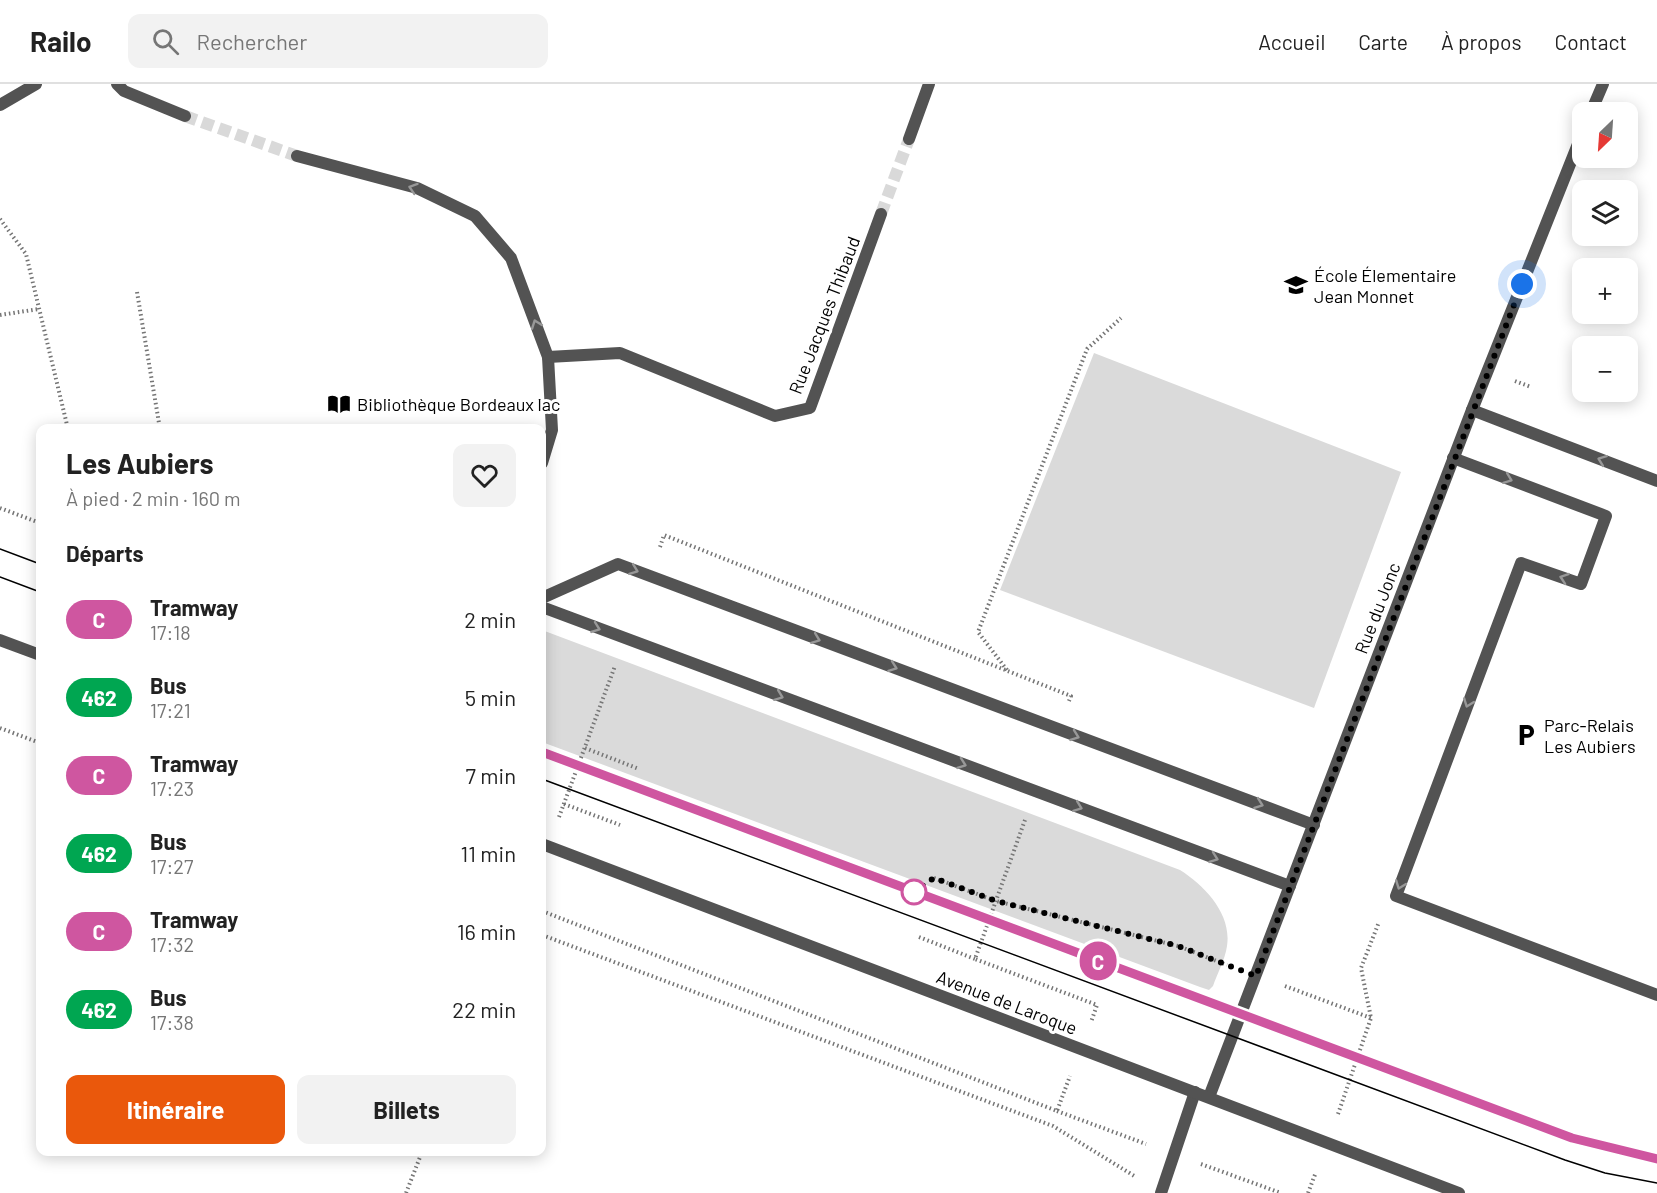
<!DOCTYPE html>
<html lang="fr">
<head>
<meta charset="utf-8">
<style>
  body { margin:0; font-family:Barlow,sans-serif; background:#f2f2f2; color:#222; height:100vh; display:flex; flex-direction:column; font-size:22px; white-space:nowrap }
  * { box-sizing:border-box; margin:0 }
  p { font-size:20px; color:#767676 }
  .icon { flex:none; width:33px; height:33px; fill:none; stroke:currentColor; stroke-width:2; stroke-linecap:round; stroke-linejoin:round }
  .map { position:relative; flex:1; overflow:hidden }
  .side { position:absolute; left:36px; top:340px; width:510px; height:732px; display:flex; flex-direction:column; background:#fff; border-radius:12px; box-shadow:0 3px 15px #0003 }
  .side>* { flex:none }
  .badge { padding:0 12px; border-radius:20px; font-size:21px; line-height:39px }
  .needle { width:39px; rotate:205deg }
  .buttons { position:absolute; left:1572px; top:18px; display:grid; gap:12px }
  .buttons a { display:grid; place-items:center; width:66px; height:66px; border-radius:12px; background:#fff; box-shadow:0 3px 15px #0003; font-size:30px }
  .you { position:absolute; width:30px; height:30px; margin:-15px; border:4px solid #fff; border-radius:50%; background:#1a73e8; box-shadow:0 0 0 9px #1a73e833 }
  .map>.badge { position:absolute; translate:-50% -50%; box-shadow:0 0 0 3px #fff }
  h2 { padding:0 30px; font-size:22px; line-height:54px }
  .round { display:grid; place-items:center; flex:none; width:63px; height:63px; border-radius:12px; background:#f2f2f2 }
  .overview { display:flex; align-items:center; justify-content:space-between; height:102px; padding:0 30px }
  h1 { font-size:28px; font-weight:700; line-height:45px }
  .button { display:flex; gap:12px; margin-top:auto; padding:12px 30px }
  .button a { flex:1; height:69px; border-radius:12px; background:#ea580c; color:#fff; font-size:24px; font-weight:700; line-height:69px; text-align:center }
  .button a+a { background:#f2f2f2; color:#222 }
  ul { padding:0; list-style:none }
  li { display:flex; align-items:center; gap:18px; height:78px; padding:0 30px }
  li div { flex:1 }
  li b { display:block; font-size:22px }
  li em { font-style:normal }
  li .badge { min-width:66px; font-weight:700; text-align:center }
  header { display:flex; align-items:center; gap:36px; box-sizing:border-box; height:84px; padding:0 30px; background:#fff; border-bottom:2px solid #e0e0e0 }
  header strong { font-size:28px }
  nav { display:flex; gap:33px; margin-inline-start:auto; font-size:21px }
  .search { width:420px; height:54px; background:#f2f2f2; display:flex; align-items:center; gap:15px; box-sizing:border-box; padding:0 21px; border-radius:12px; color:#767676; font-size:22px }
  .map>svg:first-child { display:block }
  .green { fill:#dadada }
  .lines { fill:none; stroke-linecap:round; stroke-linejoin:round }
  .minor-tunnel { stroke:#d9d9d9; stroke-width:12; stroke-dasharray:12 6; stroke-linecap:butt }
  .path { stroke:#757575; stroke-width:4; stroke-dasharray:1.5 3; stroke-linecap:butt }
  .service { stroke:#535353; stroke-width:12 }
  .minor { stroke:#535353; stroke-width:12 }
  .tertiary { stroke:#535353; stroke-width:12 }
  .tram { stroke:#000; stroke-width:1.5 }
  .oneway { stroke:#989898 }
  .line-casing { stroke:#fff; stroke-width:14 }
  .line { stroke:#cf56a0; stroke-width:9 }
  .walk { stroke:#000; stroke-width:6; stroke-dasharray:0 10.8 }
  .stop-dot { fill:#fff; stroke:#cf56a0; stroke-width:3 }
  .labels { text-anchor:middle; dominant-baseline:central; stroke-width:6; stroke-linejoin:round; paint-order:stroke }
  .poi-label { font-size:18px; fill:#000; stroke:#fff; text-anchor:start }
  .street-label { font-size:18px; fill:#000; stroke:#fff }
</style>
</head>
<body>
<header>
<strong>Railo</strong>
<div class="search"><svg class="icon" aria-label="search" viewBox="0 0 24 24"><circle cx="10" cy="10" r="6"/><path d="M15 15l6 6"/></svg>Rechercher</div>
<nav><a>Accueil</a><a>Carte</a><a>À propos</a><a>Contact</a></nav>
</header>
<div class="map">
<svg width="1657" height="1109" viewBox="0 0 1657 1109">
  <rect width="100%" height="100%" fill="#fff"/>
  <g class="green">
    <path d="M1094,269l307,119 -87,236 -314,-118z"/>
    <path d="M542,546l638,240c25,16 52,44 47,76 -2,14 -10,28 -14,40l-4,4 -9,-3 -658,-245z"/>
  </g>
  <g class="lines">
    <g class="minor-tunnel">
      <path d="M185,32l112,40"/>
      <path d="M881,130l28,-75"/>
    </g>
    <g class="path">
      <path d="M0,135l26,35 42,175"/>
      <path d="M137,208l23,137"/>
      <path d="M0,231l39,-6"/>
      <path d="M1515,297l16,6"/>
      <path d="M0,424l40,15"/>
      <path d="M660,463l4,-12 407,161 -2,5"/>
      <path d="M1007,586l-29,-38 109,-283 34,-31"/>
      <path d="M0,644l40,15"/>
      <path d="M585,664l54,21"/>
      <path d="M564,720l56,21"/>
      <path d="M559,733l56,-151"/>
      <path d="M1025,736l-50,139 122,46 -6,17"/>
      <path d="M934,794l62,23 182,45 49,19"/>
      <path d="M542,827l515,200 13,-35"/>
      <path d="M542,851l511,191 83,51"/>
      <path d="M919,853l56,22"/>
      <path d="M1285,902l86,32"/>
      <path d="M1057,1027l89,33"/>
      <path d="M1338,1030l33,-96 -10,-50 18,-46"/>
      <path d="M1201,1080l80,29"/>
      <path d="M406,1109l16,-41"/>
      <path d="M1308,1109l8,-21"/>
    </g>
    <g class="service">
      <path d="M1472,326l185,71"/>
      <path d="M1453,374l153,58 -25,68 -60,-21 -125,333 261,99"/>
      <path d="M542,514l76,-34 696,261"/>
      <path d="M542,523l748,279"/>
      <path d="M1161,1109l34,-101"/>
    </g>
    <g class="minor">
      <path d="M117,0l7,7 61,25"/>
      <path d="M0,21l36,-21"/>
      <path d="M1591,28l12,-28"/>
      <path d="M909,55l20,-55"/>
      <path d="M297,72l120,32 58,28 36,42 37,99 4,73 -10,33"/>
      <path d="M548,273l72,-4 155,63 35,-8 71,-194"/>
      <path d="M1209,1013l263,-687 110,-276"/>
    </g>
    <g class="tertiary">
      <path d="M0,556l40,15"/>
      <path d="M542,760l917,349"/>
    </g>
    <g class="tram">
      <path d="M0,465l40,15"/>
      <path d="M0,493l40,15"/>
      <path d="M542,668l1031,386 84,21"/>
      <path d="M542,695l1023,381 40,13 52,10"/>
    </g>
  </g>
  <defs><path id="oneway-chevron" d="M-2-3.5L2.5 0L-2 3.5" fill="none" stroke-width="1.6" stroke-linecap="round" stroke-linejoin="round" transform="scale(1.5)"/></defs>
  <g class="oneway">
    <use href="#oneway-chevron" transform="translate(413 104) rotate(-162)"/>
    <use href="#oneway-chevron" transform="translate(536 240) rotate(-110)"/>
    <use href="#oneway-chevron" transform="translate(1602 376) rotate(-159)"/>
    <use href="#oneway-chevron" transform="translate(1508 395) rotate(21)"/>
    <use href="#oneway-chevron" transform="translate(634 486) rotate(21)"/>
    <use href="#oneway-chevron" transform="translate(1564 494) rotate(-161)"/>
    <use href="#oneway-chevron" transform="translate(596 544) rotate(20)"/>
    <use href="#oneway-chevron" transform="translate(816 555) rotate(21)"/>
    <use href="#oneway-chevron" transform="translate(893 583) rotate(20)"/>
    <use href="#oneway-chevron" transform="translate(779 612) rotate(21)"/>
    <use href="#oneway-chevron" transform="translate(1468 619) rotate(111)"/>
    <use href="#oneway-chevron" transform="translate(1075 652) rotate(20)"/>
    <use href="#oneway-chevron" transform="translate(962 680) rotate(20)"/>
    <use href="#oneway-chevron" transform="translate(1259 720) rotate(20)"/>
    <use href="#oneway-chevron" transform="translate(1078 723) rotate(21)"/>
    <use href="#oneway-chevron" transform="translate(1214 774) rotate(20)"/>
    <use href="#oneway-chevron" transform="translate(1400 801) rotate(111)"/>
  </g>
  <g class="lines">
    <g class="line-casing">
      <path id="line" d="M542,668l1030,386 85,21"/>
    </g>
    <use href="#line" class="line"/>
    <path class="walk" d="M914,808l20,-14 62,23 182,45 78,30 266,-692"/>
  </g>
  <defs>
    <g id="school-bare" transform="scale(1.8)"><path d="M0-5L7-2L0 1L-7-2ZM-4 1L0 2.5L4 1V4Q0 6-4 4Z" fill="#000" stroke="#fff" stroke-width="2.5" paint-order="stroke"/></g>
    <g id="library-bare" transform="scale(1.8)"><path d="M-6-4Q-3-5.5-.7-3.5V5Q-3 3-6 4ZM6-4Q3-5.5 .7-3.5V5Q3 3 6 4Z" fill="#000" stroke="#fff" stroke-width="2.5" paint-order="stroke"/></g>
    <g id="parking-bare" transform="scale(1.8)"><path d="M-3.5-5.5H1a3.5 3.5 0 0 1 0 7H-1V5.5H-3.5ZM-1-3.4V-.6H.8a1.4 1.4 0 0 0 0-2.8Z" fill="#000" stroke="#fff" stroke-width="2.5" paint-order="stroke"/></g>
  </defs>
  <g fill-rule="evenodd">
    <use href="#school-bare" x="1296" y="201"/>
    <use href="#library-bare" x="339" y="320"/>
    <use href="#parking-bare" x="1526" y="651"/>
  </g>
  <circle class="stop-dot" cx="914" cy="808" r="12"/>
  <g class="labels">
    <g class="poi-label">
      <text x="1314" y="191">École Élementaire<tspan x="1314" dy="21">Jean Monnet</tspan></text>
      <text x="357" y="320">Bibliothèque Bordeaux lac</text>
      <text x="1544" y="641">Parc-Relais<tspan x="1544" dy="21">Les Aubiers</tspan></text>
    </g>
    <g class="street-label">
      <text transform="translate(824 231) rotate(-69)">Rue Jacques Thibaud</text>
      <text transform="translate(1377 524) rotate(-69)">Rue du Jonc</text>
      <text transform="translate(1007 918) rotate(21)">Avenue de Laroque</text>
    </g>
  </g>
</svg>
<div class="buttons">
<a><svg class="needle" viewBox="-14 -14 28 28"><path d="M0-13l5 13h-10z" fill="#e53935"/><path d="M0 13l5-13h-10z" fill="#767676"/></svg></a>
<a><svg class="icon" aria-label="layers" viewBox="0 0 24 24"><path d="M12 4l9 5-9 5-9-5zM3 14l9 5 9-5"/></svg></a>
<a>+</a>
<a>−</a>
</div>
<div class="you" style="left:1522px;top:200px"></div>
<b class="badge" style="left:1098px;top:877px;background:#cf56a0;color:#fff">C</b>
<section class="side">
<div class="overview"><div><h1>Les Aubiers</h1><p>À pied · 2 min · 160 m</p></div><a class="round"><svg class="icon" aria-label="heart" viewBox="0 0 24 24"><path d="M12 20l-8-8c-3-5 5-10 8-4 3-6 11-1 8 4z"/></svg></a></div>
<h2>Départs</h2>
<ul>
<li><span class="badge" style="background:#cf56a0;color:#fff">C</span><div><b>Tramway</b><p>17:18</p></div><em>2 min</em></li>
<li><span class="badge" style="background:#00a651;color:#fff">462</span><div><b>Bus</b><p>17:21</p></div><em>5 min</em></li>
<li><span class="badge" style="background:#cf56a0;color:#fff">C</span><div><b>Tramway</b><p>17:23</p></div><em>7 min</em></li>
<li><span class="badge" style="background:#00a651;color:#fff">462</span><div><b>Bus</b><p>17:27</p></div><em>11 min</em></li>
<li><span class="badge" style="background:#cf56a0;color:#fff">C</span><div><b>Tramway</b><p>17:32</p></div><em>16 min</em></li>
<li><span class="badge" style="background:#00a651;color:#fff">462</span><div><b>Bus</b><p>17:38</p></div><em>22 min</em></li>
</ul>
<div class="button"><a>Itinéraire</a><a>Billets</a></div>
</section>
</div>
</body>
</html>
